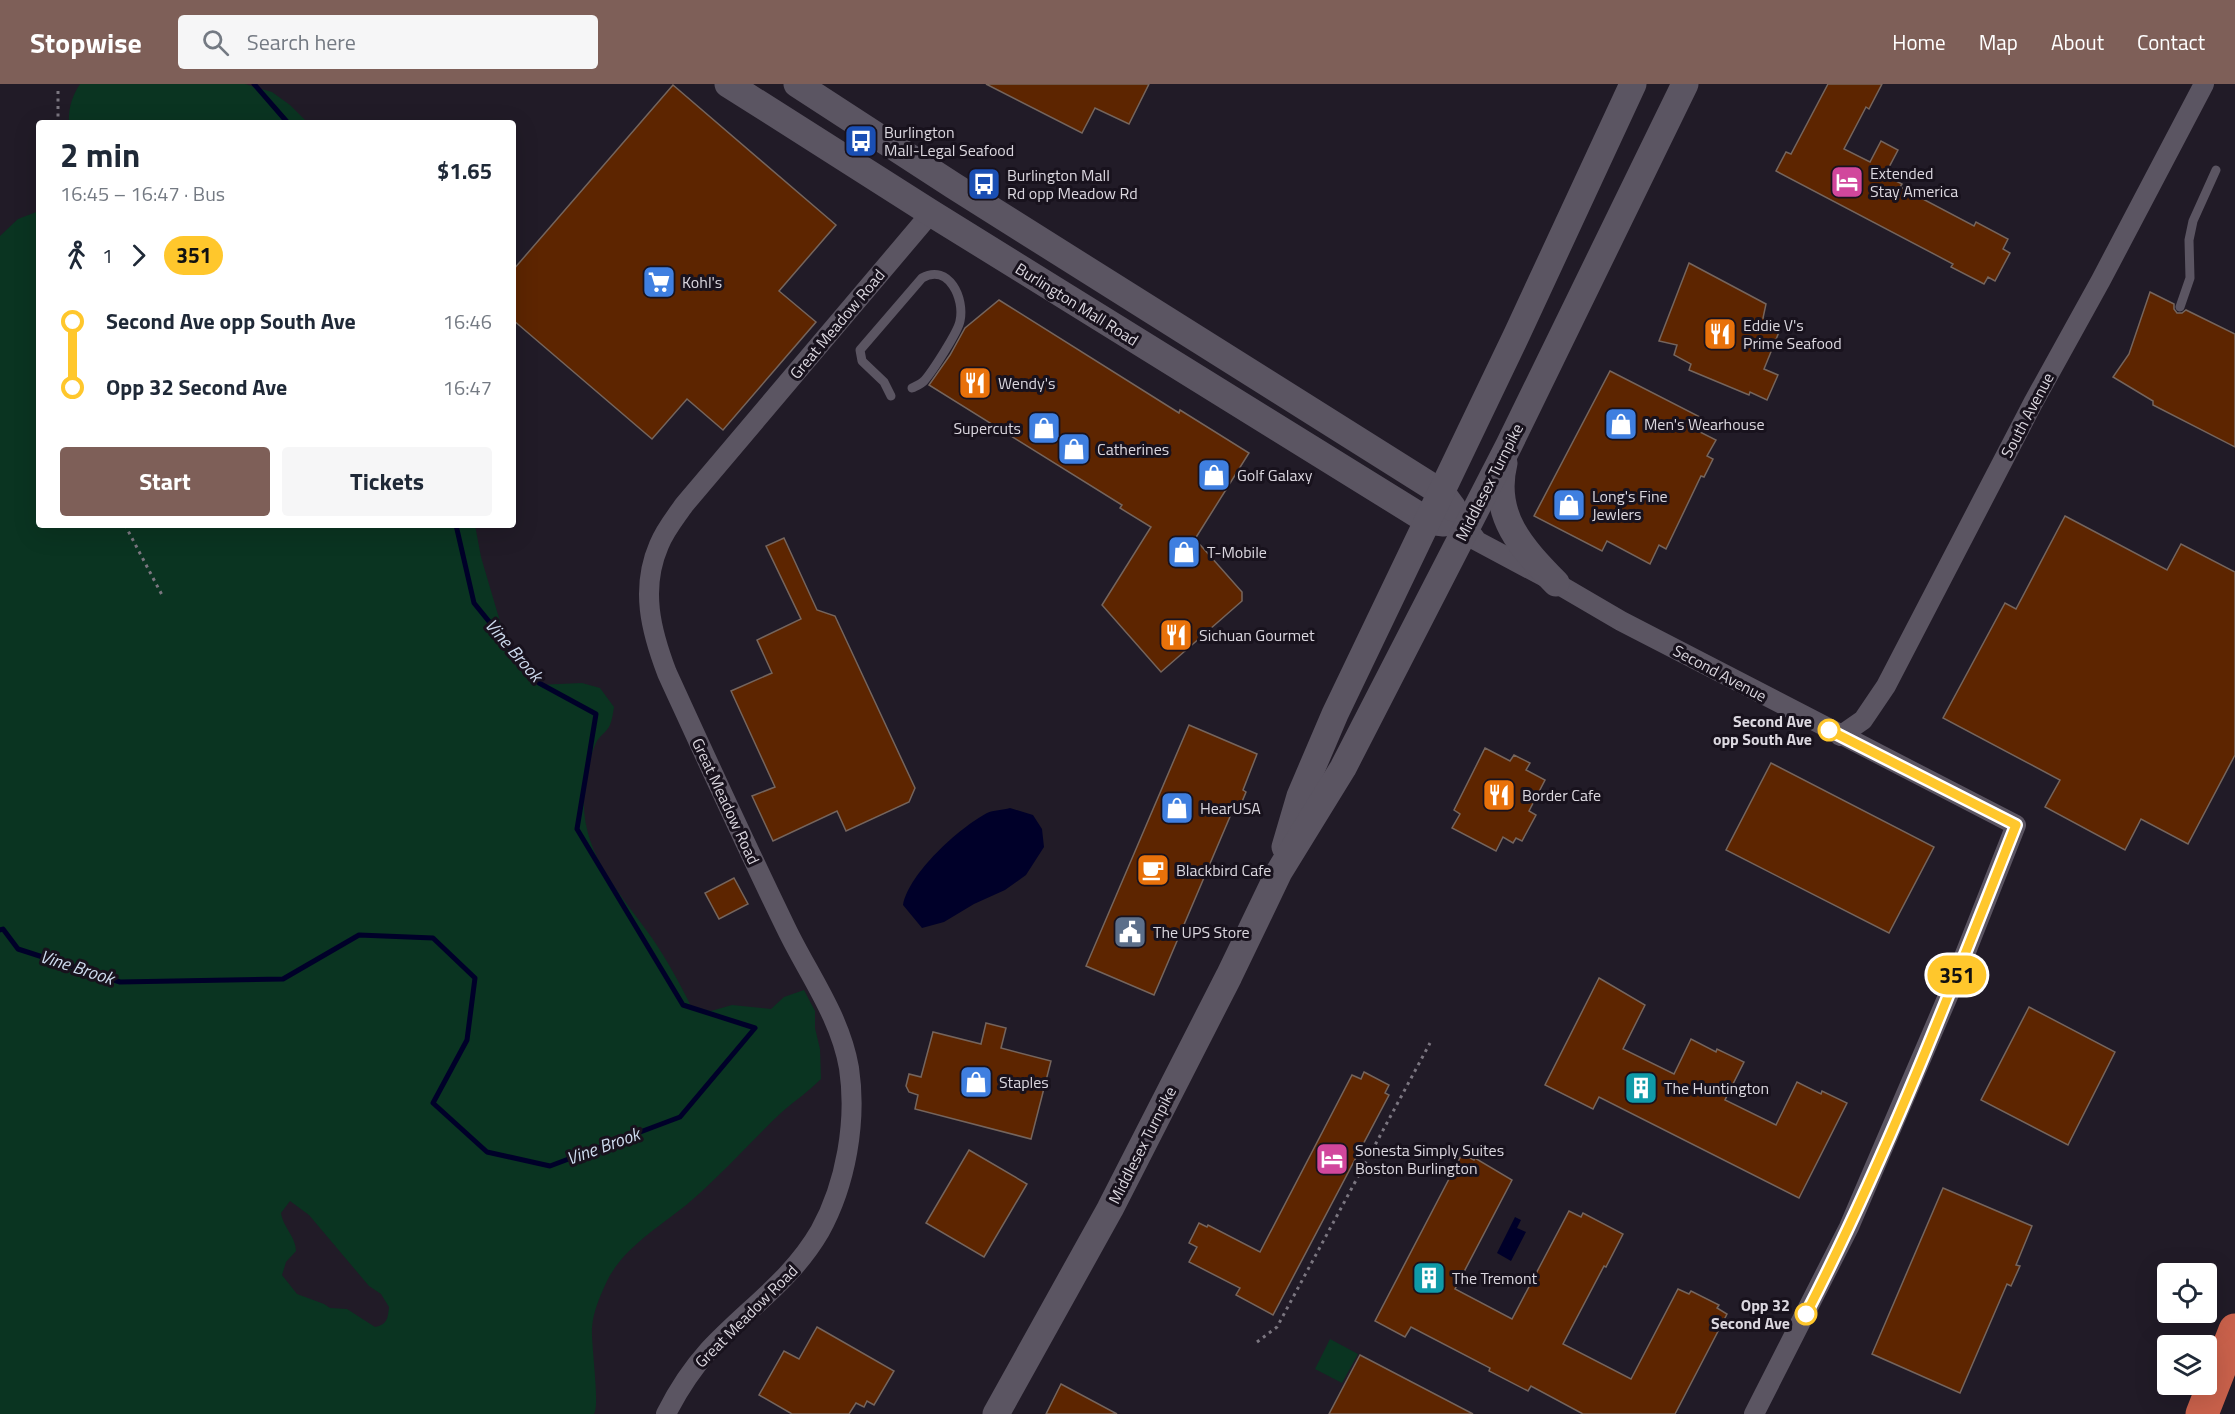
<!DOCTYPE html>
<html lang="en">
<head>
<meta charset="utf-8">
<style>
  body { margin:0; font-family:"Titillium Web",sans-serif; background:#f6f6f7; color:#1f2937; height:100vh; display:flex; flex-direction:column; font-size:22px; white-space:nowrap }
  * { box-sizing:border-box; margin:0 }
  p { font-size:20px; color:#747a83 }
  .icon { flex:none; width:33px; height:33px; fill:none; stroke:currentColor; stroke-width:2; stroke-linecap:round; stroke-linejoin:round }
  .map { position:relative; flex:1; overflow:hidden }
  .drawer { position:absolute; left:36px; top:36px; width:480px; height:408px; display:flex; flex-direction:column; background:#fff; border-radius:6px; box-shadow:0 6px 24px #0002 }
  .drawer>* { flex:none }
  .badge { padding:0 12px; border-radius:20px; font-size:21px; line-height:39px }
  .buttons { position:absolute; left:2157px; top:1179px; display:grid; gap:12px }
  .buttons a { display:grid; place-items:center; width:60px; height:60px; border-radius:6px; background:#fff; box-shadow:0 6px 24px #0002; font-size:30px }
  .map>.badge { position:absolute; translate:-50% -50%; box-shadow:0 0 0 3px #fff }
  .legs { display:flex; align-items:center; gap:9px; height:66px; padding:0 24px; font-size:20px }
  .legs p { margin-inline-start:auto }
  .overview { display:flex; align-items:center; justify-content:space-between; height:102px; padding:0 24px }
  h1 { font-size:33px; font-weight:700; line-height:45px }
  .button { display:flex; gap:12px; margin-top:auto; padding:12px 24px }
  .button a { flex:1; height:69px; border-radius:6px; background:#7e5f58; color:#fff; font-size:24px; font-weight:700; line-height:69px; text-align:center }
  .button a+a { background:#f6f6f7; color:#1f2937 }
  ul { padding:0 24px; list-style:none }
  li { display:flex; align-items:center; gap:21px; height:66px; font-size:22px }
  li i { display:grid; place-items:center; width:9px; height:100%; margin:0 8px; background:currentColor }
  li i::after { content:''; width:15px; height:15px; margin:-8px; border:4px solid; border-radius:50%; background:#fff }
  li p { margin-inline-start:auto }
  li:first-child i { background:linear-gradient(#0000 50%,currentColor 0) }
  li:last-child i { background:linear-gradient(currentColor 50%,#0000 0) }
  header { display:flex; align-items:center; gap:36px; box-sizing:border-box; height:84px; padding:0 30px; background:#7e5f58; color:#fff }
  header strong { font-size:28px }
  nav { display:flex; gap:33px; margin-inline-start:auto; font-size:21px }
  .search { width:420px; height:54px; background:#f6f6f7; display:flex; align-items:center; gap:15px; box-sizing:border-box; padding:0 21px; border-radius:6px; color:#747a83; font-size:22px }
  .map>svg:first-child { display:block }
  .green { fill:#0a3421; fill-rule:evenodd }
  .water { fill:#000029 }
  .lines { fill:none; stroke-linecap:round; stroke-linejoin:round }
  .stream { stroke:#000029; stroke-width:5 }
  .building { fill:#5d2500; stroke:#75655d; stroke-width:1.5 }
  .path { stroke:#7b7680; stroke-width:3; stroke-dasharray:3 4.5; stroke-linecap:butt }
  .lane { stroke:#5b5562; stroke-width:9 }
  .street { stroke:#5b5562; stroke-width:20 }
  .secondary { stroke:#5b5562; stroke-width:27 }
  .highway { stroke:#c9614b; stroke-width:33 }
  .line-1-casing { stroke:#fff; stroke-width:14 }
  .line-1 { stroke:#ffc72c; stroke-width:9 }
  .stop-1-dot { fill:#fff; stroke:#ffc72c; stroke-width:3 }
  .labels { text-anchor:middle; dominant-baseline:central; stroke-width:6; stroke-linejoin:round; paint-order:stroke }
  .poi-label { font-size:16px; fill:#dbd7df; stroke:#18121d; text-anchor:start }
  .street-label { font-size:16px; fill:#dbd7df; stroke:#18121d }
  .stop-label { font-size:16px; font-weight:bold; fill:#dbd7df; stroke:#18121d; text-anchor:end }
  .water-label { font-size:18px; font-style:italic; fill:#cedbee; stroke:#18121d }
</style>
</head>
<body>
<header>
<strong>Stopwise</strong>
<div class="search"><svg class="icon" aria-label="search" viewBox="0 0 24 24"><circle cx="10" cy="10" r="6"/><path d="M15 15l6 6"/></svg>Search here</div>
<nav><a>Home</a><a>Map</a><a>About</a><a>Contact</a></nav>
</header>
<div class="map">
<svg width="2235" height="1330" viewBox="0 0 2235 1330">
  <rect width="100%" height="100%" fill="#211b27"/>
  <g class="green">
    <path d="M80,0h165l27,8 18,13 18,18h-239c-1,-14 3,-27 11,-39z"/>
    <path d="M39,127v314h436l6,32 31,105 24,23 46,-2 18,5 14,19c-1,6 -2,13 -4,18 -3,7 -11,11 -14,18 -7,15 -11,37 -12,54 -3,57 38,98 68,141 15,22 27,44 39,68l20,5 21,-6 39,4 13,-12 20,-7 11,21v17l5,21 1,30c-12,12 -25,21 -38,32 -31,29 -59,61 -91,89 -30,26 -67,45 -85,81 -7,15 -14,31 -15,47 -1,17 8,77 2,86h-594v-1178l18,-17zM290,1117l19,14 60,71 12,8 8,13c-1,11 -2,18 -14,20l-28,-18 -17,-1 -6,-4 -27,-10 -15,-19 4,-13 10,-11c0,-14 -13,-24 -15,-38z"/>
    <path d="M1330,1255l28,15 -16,29 -27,-14z"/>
  </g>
  <g class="water">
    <path d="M1010,724l23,7 9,14 2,18 -18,28 -21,15 -31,14 -30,18 -22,6 -19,-23c6,-32 56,-77 84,-92 6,-3 16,-3 23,-5z"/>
    <path d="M1515,1133l6,3 -4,8 9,4 -15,29 -14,-8z"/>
  </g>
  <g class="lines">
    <g class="stream">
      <path d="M254,0l34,39"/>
      <path d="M0,846l3,-1 15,20 102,33 163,-3 76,-44 74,3 42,40 -8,62 -34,63 54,49 63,14 130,-49 75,-89 -72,-23 -106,-176 19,-115 -57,-31 -65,-80 -18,-78"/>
    </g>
  </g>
  <g class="building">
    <path d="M986,0h163l-20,40 -34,-16 -13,25z"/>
    <path d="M1828,0h54l-13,25 -3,-2 -22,42 26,13 11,-21 17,9 -12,23 8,4 -2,2 10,5 -2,3 74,39 2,-4 32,17 -5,10 7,4 -15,28 -7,-4 -4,7 -33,-17 2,-3 -177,-93 10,-19 5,2z"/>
    <path d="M673,1l163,140 -57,66 37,31 -93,108 -36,-31 -35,40 -139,-119v-50z"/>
    <path d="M1689,179l77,41 -3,14 18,9 -17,42 14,6 -11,25 -17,-8 -1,3 -60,-25 2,-6 -17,-9 3,-10 -18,-4z"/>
    <path d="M2150,208l24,12v5l3,4h5l4,-3 49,24v113l-82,-42v-4l-40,-24 16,-23z"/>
    <path d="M999,216l180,113 1,-3 69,43 -54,86 47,53v9l-81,71 -59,-67 49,-78 -31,-19 2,-3 -193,-120 21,-30 15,-27z"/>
    <path d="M1610,287l90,46 -6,12 22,11 -9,16 6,3 -9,18 -3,-1 -35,73 -7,-4 -9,19 -43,-23 -5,10 -68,-35z"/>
    <path d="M2065,432l102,54 14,-26 54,28v183l-47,89 -47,-25 -16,31 -80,-43 15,-27 -117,-62 62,-115 11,6z"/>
    <path d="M784,454l33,72 18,6 80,172 -6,14 -63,29 -9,-20 -64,30 -21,-45 23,-9 -44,-96 41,-18 -15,-33 44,-21 -35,-73z"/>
    <path d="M1189,641l68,29 -14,36 3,2 -9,22 -5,-2 -78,183 -68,-29z"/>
    <path d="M1485,664l25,13 4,-6 16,8 -4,7 19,10 -16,31 7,4 -14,26 -6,-3 -3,5 -10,-6 -7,14 -44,-23 8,-14 -6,-4z"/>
    <path d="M1771,679l163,84 -45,86 -163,-83z"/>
    <path d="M734,794l14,26 -29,15 -14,-26z"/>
    <path d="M1599,894l46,27 -22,44 51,25 17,-35 25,13 1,-3 27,13 -19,38 51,25 21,-43 24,12 1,-3 25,12 -48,95 -200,-101 -6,12 -48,-24z"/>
    <path d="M2029,923l86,45 -47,93 -87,-45z"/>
    <path d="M986,939l20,5 -5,20 50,13 -20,78 -116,-30 3,-14 -9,-3 -3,-6 3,-12 12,3 12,-45 48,12z"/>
    <path d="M1364,988l25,13 -4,8 4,2 -116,220 -37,-20 4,-7 -51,-26 8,-15 -8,-4 10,-20 8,4 1,-2 52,27 92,-177 9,4z"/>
    <path d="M969,1066l58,34 -43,73 -58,-34z"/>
    <path d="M1462,1070l12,6 1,-2 37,22 -57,109 57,30 57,-108 12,6 2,-4 40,21 -17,33 -2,-1 -41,78 68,35 47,-90 11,5 2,-3 28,14 -2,3 10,6 -52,100h-92l-52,-28 -3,5 -39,-20 1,-3 -79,-41 -6,10 -30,-16z"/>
    <path d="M1943,1104l89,38 -16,39 4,1 -9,20 -4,-2 -47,109 -88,-39z"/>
    <path d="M817,1243l77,44 -20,34 -7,-4 -3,6 -8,-4 -7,11h-57l-33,-19 25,-44 15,8z"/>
    <path d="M1360,1271l113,59h-144z"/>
    <path d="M1061,1300l56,30h-71z"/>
  </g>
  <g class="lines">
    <g class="path">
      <path d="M58,7v32"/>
      <path d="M125,441l37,70"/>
      <path d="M1257,1258l20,-15 153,-284"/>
    </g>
    <g class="lane">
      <path d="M2180,223l10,-29 -1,-38 4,-19 23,-51"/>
      <path d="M891,312l-7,-14 -22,-21 -2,-11 62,-72c27,-15 43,21 38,43 -2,11 -28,51 -36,60 -3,3 -8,5 -12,7"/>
    </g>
    <g class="street">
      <path d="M1466,442l11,15 79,42 65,38 395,204 -62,157 -105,245 -95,187"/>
      <path d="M1840,652l23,-16 23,-34 147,-283 68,-123 103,-196"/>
      <path d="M666,1330c12,-24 25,-44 43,-64 38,-41 82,-69 111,-119 26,-47 37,-110 29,-163 -9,-52 -41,-94 -63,-140 -41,-84 -80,-170 -119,-255 -16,-42 -27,-84 -8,-128 6,-15 16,-27 25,-40l247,-292"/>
    </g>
    <g class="secondary">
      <path d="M728,0l203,129 497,308 16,2"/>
      <path d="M797,0l157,102 488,307 11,15"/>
      <path d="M1504,379c-13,53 18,85 52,120"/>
      <path d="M1285,763l15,-51 35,-82 182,-380 116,-250"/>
      <path d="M996,1330l114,-205 119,-233 50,-104 64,-104 166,-323 176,-361"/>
    </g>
    <path class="highway" d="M2202,1330l33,-84"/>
  </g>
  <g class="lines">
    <g class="line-1-casing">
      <path id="line-1" d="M1806,1230c81,-158 145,-324 210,-489l-187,-95"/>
    </g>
    <use href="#line-1" class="line-1"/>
  </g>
  <defs>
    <g id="bus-square" transform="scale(1.725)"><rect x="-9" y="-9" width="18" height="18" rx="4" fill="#1a4fb4" stroke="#18121d"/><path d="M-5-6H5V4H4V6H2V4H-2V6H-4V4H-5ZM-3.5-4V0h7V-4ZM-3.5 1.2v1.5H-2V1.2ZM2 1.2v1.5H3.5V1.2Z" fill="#fff"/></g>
    <g id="hotel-square" transform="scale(1.725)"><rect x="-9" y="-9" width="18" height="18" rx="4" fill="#d1479c" stroke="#18121d"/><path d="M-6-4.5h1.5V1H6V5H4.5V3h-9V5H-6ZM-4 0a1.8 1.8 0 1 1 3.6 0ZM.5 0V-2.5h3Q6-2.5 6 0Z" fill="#fff"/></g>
    <g id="supermarket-square" transform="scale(1.725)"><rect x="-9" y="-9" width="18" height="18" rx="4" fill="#3f7fe0" stroke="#18121d"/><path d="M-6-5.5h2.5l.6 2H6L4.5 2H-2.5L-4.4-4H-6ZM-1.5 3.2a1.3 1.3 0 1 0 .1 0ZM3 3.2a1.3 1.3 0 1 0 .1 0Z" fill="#fff"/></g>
    <g id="restaurant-square" transform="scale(1.725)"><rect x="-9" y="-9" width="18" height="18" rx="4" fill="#e8710a" stroke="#18121d"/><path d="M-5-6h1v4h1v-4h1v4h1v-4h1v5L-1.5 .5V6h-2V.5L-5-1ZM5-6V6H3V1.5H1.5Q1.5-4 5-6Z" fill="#fff"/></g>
    <g id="shop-square" transform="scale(1.725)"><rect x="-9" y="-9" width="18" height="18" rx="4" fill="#3f7fe0" stroke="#18121d"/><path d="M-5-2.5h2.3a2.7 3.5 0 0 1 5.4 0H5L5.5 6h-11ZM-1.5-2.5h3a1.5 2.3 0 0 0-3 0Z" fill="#fff"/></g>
    <g id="cafe-square" transform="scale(1.725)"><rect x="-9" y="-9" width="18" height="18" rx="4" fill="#e8710a" stroke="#18121d"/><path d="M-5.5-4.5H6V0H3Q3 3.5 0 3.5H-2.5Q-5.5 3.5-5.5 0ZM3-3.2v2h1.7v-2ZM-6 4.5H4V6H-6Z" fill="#fff"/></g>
    <g id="civic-square" transform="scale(1.725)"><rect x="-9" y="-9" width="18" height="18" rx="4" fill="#5c6f8a" stroke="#18121d"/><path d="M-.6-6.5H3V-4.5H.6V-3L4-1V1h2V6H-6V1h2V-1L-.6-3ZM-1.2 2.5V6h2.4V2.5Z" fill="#fff"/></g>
    <g id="building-square" transform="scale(1.725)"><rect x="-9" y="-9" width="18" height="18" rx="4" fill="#0f9aa8" stroke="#18121d"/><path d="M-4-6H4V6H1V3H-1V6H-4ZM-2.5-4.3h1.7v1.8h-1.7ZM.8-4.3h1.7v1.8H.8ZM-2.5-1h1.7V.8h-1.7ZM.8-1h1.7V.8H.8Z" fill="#fff"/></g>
  </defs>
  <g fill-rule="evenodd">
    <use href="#bus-square" x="861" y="57"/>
    <use href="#hotel-square" x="1847" y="98"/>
    <use href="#bus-square" x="984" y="100"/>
    <use href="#supermarket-square" x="659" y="198"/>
    <use href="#restaurant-square" x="1720" y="250"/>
    <use href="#restaurant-square" x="975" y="299"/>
    <use href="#shop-square" x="1621" y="340"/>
    <use href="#shop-square" x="1044" y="344"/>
    <use href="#shop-square" x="1074" y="365"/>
    <use href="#shop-square" x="1214" y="391"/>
    <use href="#shop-square" x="1569" y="421"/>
    <use href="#shop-square" x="1184" y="468"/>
    <use href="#restaurant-square" x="1176" y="551"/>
    <use href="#restaurant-square" x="1499" y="711"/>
    <use href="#shop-square" x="1177" y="724"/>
    <use href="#cafe-square" x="1153" y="786"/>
    <use href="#civic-square" x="1130" y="848"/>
    <use href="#shop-square" x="976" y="998"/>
    <use href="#building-square" x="1641" y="1004"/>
    <use href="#hotel-square" x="1332" y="1075"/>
    <use href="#building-square" x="1429" y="1194"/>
  </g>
  <g class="stop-1-dot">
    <circle cx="1829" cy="646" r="10"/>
    <circle cx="1806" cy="1230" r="10"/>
  </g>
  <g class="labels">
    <g class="poi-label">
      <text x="884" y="48">Burlington<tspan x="884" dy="18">Mall-Legal Seafood</tspan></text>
      <text x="1870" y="89">Extended<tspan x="1870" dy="18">Stay America</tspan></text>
      <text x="1007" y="91">Burlington Mall<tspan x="1007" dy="18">Rd opp Meadow Rd</tspan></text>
      <text x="682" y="198">Kohl's</text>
      <text x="1743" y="241">Eddie V's<tspan x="1743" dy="18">Prime Seafood</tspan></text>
      <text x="998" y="299">Wendy's</text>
      <text x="1644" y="340">Men's Wearhouse</text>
      <text x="1021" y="344" text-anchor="end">Supercuts</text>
      <text x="1097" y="365">Catherines</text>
      <text x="1237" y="391">Golf Galaxy</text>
      <text x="1592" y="412">Long's Fine<tspan x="1592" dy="18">Jewlers</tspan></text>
      <text x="1207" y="468">T-Mobile</text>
      <text x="1199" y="551">Sichuan Gourmet</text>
      <text x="1522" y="711">Border Cafe</text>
      <text x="1200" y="724">HearUSA</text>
      <text x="1176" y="786">Blackbird Cafe</text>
      <text x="1153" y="848">The UPS Store</text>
      <text x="999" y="998">Staples</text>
      <text x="1664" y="1004">The Huntington</text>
      <text x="1355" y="1066">Sonesta Simply Suites<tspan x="1355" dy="18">Boston Burlington</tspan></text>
      <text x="1452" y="1194">The Tremont</text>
    </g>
    <g class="street-label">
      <text transform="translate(1077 220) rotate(32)">Burlington Mall Road</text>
      <text transform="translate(837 240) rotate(-50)">Great Meadow Road</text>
      <text transform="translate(2027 331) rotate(-62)">South Avenue</text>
      <text transform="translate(1489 398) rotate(-63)">Middlesex Turnpike</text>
      <text transform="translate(1720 589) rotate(28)">Second Avenue</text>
      <text transform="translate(726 717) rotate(65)">Great Meadow Road</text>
      <text transform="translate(1142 1061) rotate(-63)">Middlesex Turnpike</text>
      <text transform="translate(746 1232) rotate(-45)">Great Meadow Road</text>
    </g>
    <g class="stop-label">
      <text x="1812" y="637">Second Ave<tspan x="1812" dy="18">opp South Ave</tspan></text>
      <text x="1790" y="1221">Opp 32<tspan x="1790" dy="18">Second Ave</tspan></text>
    </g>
    <g class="water-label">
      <text transform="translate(514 566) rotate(49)">Vine Brook</text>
      <text transform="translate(77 883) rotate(18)">Vine Brook</text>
      <text transform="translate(603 1062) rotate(-20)">Vine Brook</text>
    </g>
  </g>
</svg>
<div class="buttons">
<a><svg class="icon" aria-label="locate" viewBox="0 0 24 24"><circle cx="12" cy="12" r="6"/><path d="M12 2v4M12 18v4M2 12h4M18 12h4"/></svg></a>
<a><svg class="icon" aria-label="layers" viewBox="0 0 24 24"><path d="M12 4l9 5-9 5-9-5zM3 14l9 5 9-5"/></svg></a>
</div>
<b class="badge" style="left:1957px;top:891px;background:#ffc72c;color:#111">351</b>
<section class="drawer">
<div class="overview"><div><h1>2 min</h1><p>16:45 – 16:47 · Bus</p></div><b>$1.65</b></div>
<div class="legs"><svg class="icon" aria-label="walk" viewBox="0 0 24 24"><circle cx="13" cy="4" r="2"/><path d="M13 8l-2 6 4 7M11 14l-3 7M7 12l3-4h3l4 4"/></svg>1<svg class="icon" aria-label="forward" viewBox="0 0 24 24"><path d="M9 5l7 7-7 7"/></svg><b class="badge" style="background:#ffc72c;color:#111">351</b></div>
<ul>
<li><i style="color:#ffc72c"></i><b>Second Ave opp South Ave</b><p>16:46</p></li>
<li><i style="color:#ffc72c"></i><b>Opp 32 Second Ave</b><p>16:47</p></li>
</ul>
<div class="button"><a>Start</a><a>Tickets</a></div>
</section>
</div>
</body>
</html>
